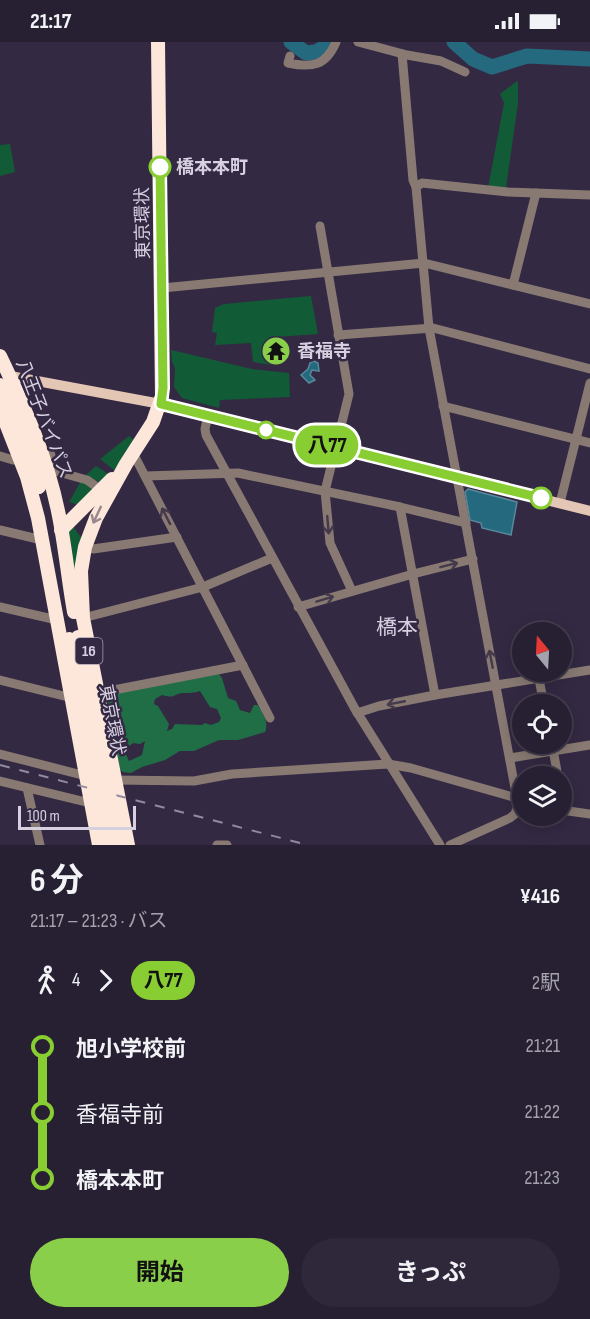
<!DOCTYPE html>
<html lang="ja">
<head>
<meta charset="utf-8">
<style>
  body { margin:0; font-family:"Sofia Sans Condensed","Noto Sans JP",sans-serif; background:#2f273a; color:#f1f3f6; height:100vh; display:flex; flex-direction:column; font-size:22px; white-space:nowrap }
  * { box-sizing:border-box; margin:0 }
  p { font-size:20px; color:#a4a2ac }
  .icon { flex:none; width:33px; height:33px; fill:none; stroke:currentColor; stroke-width:2; stroke-linecap:round; stroke-linejoin:round }
  .map { position:relative; height:803px; overflow:hidden }
  .sheet { display:flex; flex-direction:column; background:#271f32; flex:1 }
  .sheet>* { flex:none }
  .badge { padding:0 12px; border-radius:20px; font-size:21px; line-height:39px }
  .needle { width:39px; rotate:342deg }
  .buttons { position:absolute; left:512px; top:580px; display:grid; gap:12px }
  .buttons a { display:grid; place-items:center; width:60px; height:60px; border-radius:50%; background:#271f32; box-shadow:0 3px 15px #0003,0 0 0 2px #433d4d; font-size:30px }
  .scale { position:absolute; left:18px; bottom:15px; width:118px; box-sizing:border-box; padding-left:6px; border:3px solid #d6d0e1; border-top:0; font-size:16px; line-height:21px; white-space:nowrap; color:#d6d0e1; -webkit-text-stroke:4px #342943; paint-order:stroke }
  .map>.badge { position:absolute; translate:-50% -50%; box-shadow:0 0 0 3px #fff }
  .legs { display:flex; align-items:center; gap:9px; height:66px; padding:0 30px; font-size:20px }
  .legs p { margin-inline-start:auto }
  .summary { display:flex; align-items:center; justify-content:space-between; height:102px; padding:0 30px }
  h1 { font-size:33px; font-weight:700; line-height:45px }
  .primary-button { display:flex; gap:12px; margin-top:auto; padding:12px 30px }
  .primary-button a { flex:1; height:69px; border-radius:36px; background:#89cf49; color:#111; font-size:24px; font-weight:700; line-height:69px; text-align:center }
  .primary-button a+a { background:#2f273a; color:#f1f3f6 }
  ul { padding:0 30px; list-style:none }
  li { display:flex; align-items:center; gap:21px; height:66px; font-size:22px }
  li i { display:grid; place-items:center; width:9px; height:100%; margin:0 8px; background:currentColor }
  li i::after { content:''; width:15px; height:15px; margin:-8px; border:4px solid; border-radius:50%; background:#271f32 }
  li p { margin-inline-start:auto }
  li:first-child i { background:linear-gradient(#0000 50%,currentColor 0) }
  li:last-child i { background:linear-gradient(currentColor 50%,#0000 0) }
  .status { display:flex; justify-content:space-between; align-items:center; height:42px; padding:0 30px; background:#271f32; direction:ltr }
  .status svg { height:16px; fill:currentColor }
  .map>svg:first-child { display:block }
  .green { fill:#125b37 }
  .forest { fill:#206e45; fill-rule:evenodd }
  .water { fill:#24697e; stroke:#59889c; stroke-width:1.5 }
  .lines { fill:none; stroke-linecap:round; stroke-linejoin:round }
  .river { stroke:#24697e; stroke-width:15 }
  .minor { stroke:#887a72; stroke-width:9 }
  .major { stroke:#e3c6b4; stroke-width:10 }
  .highway { stroke:#fce7da; stroke-width:14 }
  .rail { stroke:#928a9e; stroke-width:2; stroke-dasharray:10 10; stroke-linecap:butt }
  .highway-bridge { stroke:#fce7da; stroke-width:14 }
  .oneway { stroke:#98888e }
  .oneway2 { stroke:#45394c }
  .line-1-casing { stroke:#fff; stroke-width:14 }
  .line-1 { stroke:#88cd32; stroke-width:9 }
  .stop-1-dot { fill:#fff; stroke:#88cd32; stroke-width:3 }
  .labels { text-anchor:middle; dominant-baseline:central; stroke-width:5; stroke-linejoin:round; paint-order:stroke }
  .shield { fill:#342943; stroke:#a59eb2; stroke-width:1.5 }
  .shield-label { font-size:16px; font-weight:bold; fill:#d6d0e1 }
  .stop-label { font-size:18px; font-weight:bold; fill:#d6d0e1; stroke:#342943; text-anchor:start }
  .street-label { font-size:18px; fill:#d6d0e1; stroke:#342943 }
  .poi-label { font-size:18px; font-weight:bold; fill:#d6d0e1; stroke:#342943; text-anchor:start }
  .quarter-label { font-size:21px; fill:#d6d0e1; stroke:#342943 }
</style>
</head>
<body>
<div class="status"><b>21:17</b><svg viewBox="0 0 49 12"><path d="M0 12V9h3v3zM5 12V6h3v6zM10 12V3h3v9zM15 12V0h3v12zM26 1h20v11H26zM47 4h2v5h-2z"/></svg></div>
<div class="map">
<svg width="590" height="803" viewBox="0 0 590 803">
  <rect width="100%" height="100%" fill="#342943"/>
  <g class="green">
    <path d="M517,39l1,2v20l-12,85h-18l16,-85 -4,-9z"/>
    <path d="M10,102l5,28 -15,4v-31z"/>
    <path d="M311,254l7,38 -42,3 2,29 -25,-4 -2,-19 -36,2 2,-12 -5,-1 3,-24 9,-4z"/>
    <path d="M171,308l81,19 37,4 1,24 -70,3 -1,8 -37,-10 -8,-11 1,-19 -3,-6z"/>
    <path d="M129,394l7,6 -22,28 -14,-11z"/>
    <path d="M96,424l14,9 -9,8 -15,-8z"/>
    <path d="M81,439l13,10 -15,14 -10,-3z"/>
    <path d="M72,483l11,15 -6,44 -9,-52z"/>
  </g>
  <path class="forest" d="M219,632l3,4 6,20 8,3 4,9 10,3 4,-8h4c5,9 11,17 7,27l-27,8h-19l-25,11h-14l-15,9 -23,7 -11,6 -8,-1 -3,-2 -14,-77zM200,649l10,16 7,2 4,9 -2,4 -8,3 -6,-2 -3,2 -27,-1 -3,5 -5,2 2,-7 -11,-18 -4,-2 1,-5 7,-4c15,4 10,-1 21,-2 7,0 10,0 17,-2zM145,699l-3,14 -13,6 -5,-11 9,-7 7,1z"/>
  <g class="water">
    <path d="M314,319l4,2 1,8 -7,-1 -2,5 5,5 -6,3 -8,-8 7,-6 2,-6z"/>
    <path d="M468,447l49,13 -6,33 -29,-7 -1,-5 -11,-3 -5,-28z"/>
  </g>
  <g class="lines">
    <g class="river">
      <path d="M291,0l15,11 10,-1 10,-6 1,-4"/>
      <path d="M454,0l19,17 19,8 35,-11 63,3"/>
    </g>
    <g class="minor">
      <path d="M358,0l49,13 34,6 24,11"/>
      <path d="M402,12l11,126 3,7 13,141 89,476 -3,10 -5,4 -60,27"/>
      <path d="M290,14l-2,7c24,5 38,3 48,-21"/>
      <path d="M416,145l6,-4 86,9 82,3"/>
      <path d="M320,184l29,168 -24,97 5,52 22,48"/>
      <path d="M513,243l23,-92"/>
      <path d="M162,246l262,-25 166,41"/>
      <path d="M338,293l95,-7 157,41"/>
      <path d="M443,364l147,37"/>
      <path d="M208,373l-3,14 1,6 149,274 85,136"/>
      <path d="M42,409l8,1 5,19 32,9 14,10"/>
      <path d="M133,411l137,265"/>
      <path d="M0,414l13,4 7,-1"/>
      <path d="M146,434l92,-3 162,34 66,16"/>
      <path d="M560,461l30,-120"/>
      <path d="M400,465l35,188"/>
      <path d="M0,488l42,10"/>
      <path d="M85,505l8,2 84,-12"/>
      <path d="M0,565l57,13"/>
      <path d="M298,565l115,-33 60,-15"/>
      <path d="M83,576l120,-31 69,-29"/>
      <path d="M539,637l5,26"/>
      <path d="M0,638l72,18"/>
      <path d="M98,651l145,-28"/>
      <path d="M357,671l22,-7 56,-11 155,-25"/>
      <path d="M552,702l6,33"/>
      <path d="M0,712l86,22"/>
      <path d="M510,716l80,-13"/>
      <path d="M114,738l80,1 38,-7 156,-10 23,4 109,31"/>
      <path d="M0,739l86,21h5"/>
      <path d="M27,746l13,57"/>
      <path d="M561,752l3,16"/>
      <path d="M561,768l29,4"/>
      <path d="M217,803h10"/>
    </g>
    <path class="major" d="M10,334l167,31 413,104"/>
    <g class="highway">
      <path d="M0,314c24,50 47,101 58,155 7,33 10,67 16,101"/>
      <path d="M0,343l19,43 20,59"/>
      <path d="M0,366l27,69 11,41 61,327"/>
      <path d="M61,488l51,-51"/>
      <path d="M128,803l-45,-227 -2,-47 4,-24 11,-29 30,-54 27,-42 9,-26 -4,-354"/>
    </g>
    <path class="rail" d="M0,723l308,80"/>
    <g class="highway-bridge">
      <path d="M78,595l41,208"/>
      <path d="M69,597l40,206"/>
    </g>
  </g>
  <defs><path id="oneway-shaft" d="M-6 0H5M1.5-3L5.5 0L1.5 3" fill="none" stroke-width="1.6" stroke-linecap="round" stroke-linejoin="round" transform="scale(1.5)"/></defs>
  <use class="oneway" href="#oneway-shaft" transform="translate(97 473) rotate(115)"/>
  <g class="oneway2">
    <use href="#oneway-shaft" transform="translate(166 474) rotate(-117)"/>
    <use href="#oneway-shaft" transform="translate(328 483) rotate(85)"/>
    <use href="#oneway-shaft" transform="translate(449 523) rotate(-14)"/>
    <use href="#oneway-shaft" transform="translate(325 557) rotate(-17)"/>
    <use href="#oneway-shaft" transform="translate(491 617) rotate(-101)"/>
    <use href="#oneway-shaft" transform="translate(396 661) rotate(169)"/>
  </g>
  <g class="lines">
    <g class="line-1-casing">
      <path id="line-1" d="M160,125l3,221 -2,16 380,94"/>
    </g>
    <use href="#line-1" class="line-1"/>
  </g>
  <defs>
    <g id="temple-disc" transform="scale(1.5)"><circle r="9.5" fill="#89cf49" stroke="#342943"/><path d="M0-6L5-2H3V0L6.5 2.5H4V6H1.5V3h-3V6H-4V2.5H-6.5L-3 0V-2H-5Z" fill="#111"/></g>
  </defs>
  <g fill-rule="evenodd">
    <use href="#temple-disc" x="276" y="309"/>
  </g>
  <g class="stop-1-dot">
    <circle cx="160" cy="125" r="10"/>
    <circle cx="266" cy="388" r="8"/>
    <circle cx="541" cy="456" r="10"/>
  </g>
  <g class="labels">
    <rect class="shield" x="75.5" y="596" width="27" height="26" rx="4.5"/>
    <g class="shield-label">
      <text x="89" y="609">16</text>
    </g>
    <g class="stop-label">
      <text x="176" y="125">橋本本町</text>
    </g>
    <g class="street-label">
      <text transform="translate(143 181) rotate(-91)">東京環状</text>
      <text transform="translate(44 377) rotate(69)">八王子バイパス</text>
      <text transform="translate(112 678) rotate(79)">東京環状</text>
    </g>
    <g class="poi-label">
      <text x="297" y="309">香福寺</text>
    </g>
    <g class="quarter-label">
      <text x="397" y="585">橋本</text>
    </g>
  </g>
</svg>
<div class="buttons">
<a><svg class="needle" viewBox="-14 -14 28 28"><path d="M0-13l5 13h-10z" fill="#e53935"/><path d="M0 13l5-13h-10z" fill="#a4a2ac"/></svg></a>
<a><svg class="icon" aria-label="locate" viewBox="0 0 24 24"><circle cx="12" cy="12" r="6"/><path d="M12 2v4M12 18v4M2 12h4M18 12h4"/></svg></a>
<a><svg class="icon" aria-label="layers" viewBox="0 0 24 24"><path d="M12 4l9 5-9 5-9-5zM3 14l9 5 9-5"/></svg></a>
</div>
<div class="scale">100 m</div>
<b class="badge" style="left:327px;top:403px;background:#88cd32;color:#111">八77</b>
</div>
<section class="sheet">
<div class="summary"><div><h1>6 分</h1><p>21:17 – 21:23 · バス</p></div><b>¥416</b></div>
<div class="legs"><svg class="icon" aria-label="walk" viewBox="0 0 24 24"><circle cx="13" cy="4" r="2"/><path d="M13 8l-2 6 4 7M11 14l-3 7M7 12l3-4h3l4 4"/></svg>4<svg class="icon" aria-label="forward" viewBox="0 0 24 24"><path d="M9 5l7 7-7 7"/></svg><b class="badge" style="background:#88cd32;color:#111">八77</b><p>2駅</p></div>
<ul>
<li><i style="color:#88cd32"></i><b>旭小学校前</b><p>21:21</p></li>
<li><i style="color:#88cd32"></i><span>香福寺前</span><p>21:22</p></li>
<li><i style="color:#88cd32"></i><b>橋本本町</b><p>21:23</p></li>
</ul>
<div class="primary-button"><a>開始</a><a>きっぷ</a></div>
</section>
</body>
</html>
